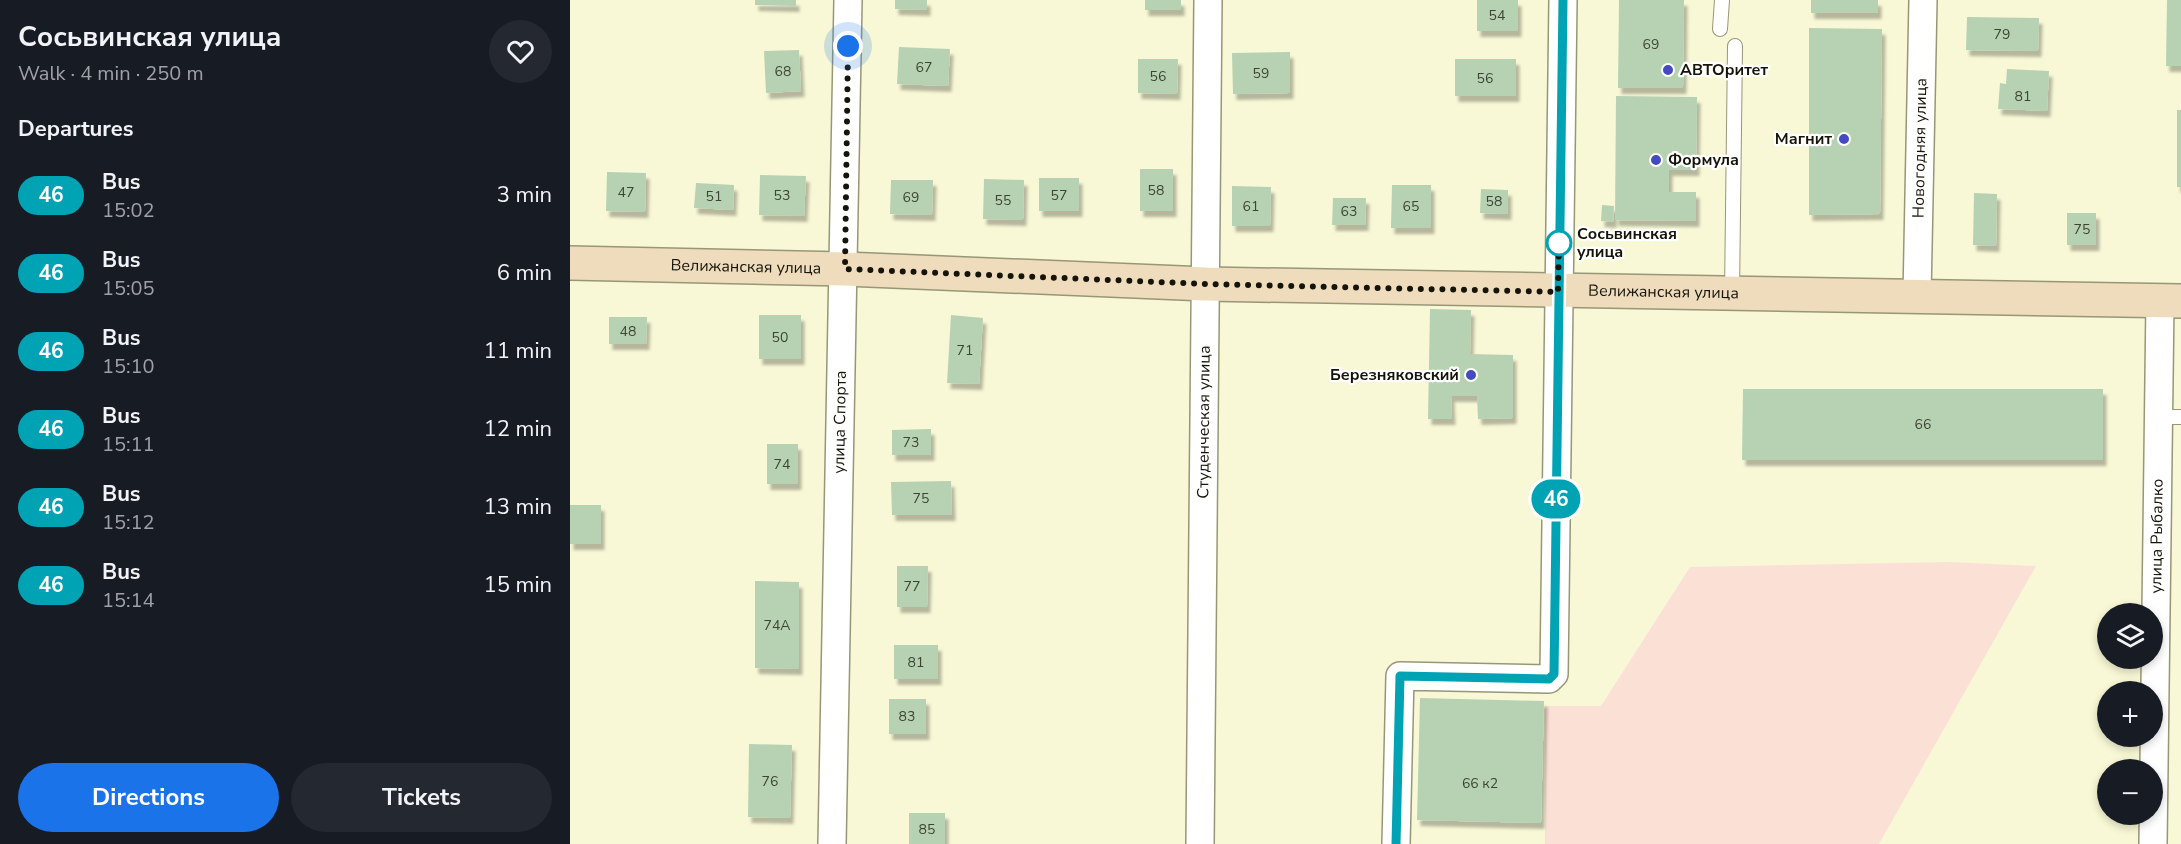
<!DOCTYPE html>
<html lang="en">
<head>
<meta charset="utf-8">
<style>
  body { margin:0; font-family:"Nunito Sans",sans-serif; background:#242831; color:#f1f3f6; height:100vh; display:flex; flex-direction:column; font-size:22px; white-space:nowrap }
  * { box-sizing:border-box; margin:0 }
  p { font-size:20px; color:#9ea1a6 }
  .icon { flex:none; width:33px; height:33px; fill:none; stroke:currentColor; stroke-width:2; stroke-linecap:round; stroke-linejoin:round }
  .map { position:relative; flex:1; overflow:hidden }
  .side { display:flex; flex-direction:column; background:#171b24; width:570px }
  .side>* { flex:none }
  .badge { padding:0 12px; border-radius:20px; font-size:21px; line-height:39px }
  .buttons { position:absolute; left:1527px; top:603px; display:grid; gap:12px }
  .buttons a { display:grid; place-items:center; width:66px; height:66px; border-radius:50%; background:#171b24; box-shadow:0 3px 9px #0003; font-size:30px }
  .you { position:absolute; width:30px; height:30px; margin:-15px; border:4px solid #fff; border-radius:50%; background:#1a73e8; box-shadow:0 0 0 9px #1a73e833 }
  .map>.badge { position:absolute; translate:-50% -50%; box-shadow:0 0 0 3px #fff }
  h2 { padding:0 18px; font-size:22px; line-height:54px }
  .round { display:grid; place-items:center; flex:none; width:63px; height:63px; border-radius:32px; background:#242831 }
  .summary { display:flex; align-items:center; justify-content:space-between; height:102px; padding:0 18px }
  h1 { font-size:28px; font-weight:700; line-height:45px }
  .cta { display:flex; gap:12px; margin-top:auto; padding:12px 18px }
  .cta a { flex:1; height:69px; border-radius:36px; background:#1a73e8; color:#fff; font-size:24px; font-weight:700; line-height:69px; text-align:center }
  .cta a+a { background:#242831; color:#f1f3f6 }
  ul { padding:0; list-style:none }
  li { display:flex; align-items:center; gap:18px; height:78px; padding:0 18px }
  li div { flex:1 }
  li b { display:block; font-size:22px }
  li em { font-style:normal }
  li .badge { min-width:66px; font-weight:700; text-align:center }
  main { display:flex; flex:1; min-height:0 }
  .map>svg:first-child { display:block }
  .green { fill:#fbe0d6 }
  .building { fill:#b6d2b2; filter:url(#shadow) }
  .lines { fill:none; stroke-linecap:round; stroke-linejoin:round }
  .lane-casing { stroke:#979777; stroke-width:16 }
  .street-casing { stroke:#979777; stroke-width:30 }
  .secondary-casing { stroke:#979777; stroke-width:36 }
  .lane { stroke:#fff; stroke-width:14 }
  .street { stroke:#fff; stroke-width:27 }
  .secondary { stroke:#eedcbd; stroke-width:33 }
  .line-casing { stroke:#fff; stroke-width:14 }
  .line { stroke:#00a3b4; stroke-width:9 }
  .walk { stroke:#151409; stroke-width:6; stroke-dasharray:0 10.8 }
  .poi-dot { fill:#444bc0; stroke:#fff; stroke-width:2 }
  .stop-dot { fill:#fff; stroke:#00a3b4; stroke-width:3 }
  .labels { text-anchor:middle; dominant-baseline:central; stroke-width:4.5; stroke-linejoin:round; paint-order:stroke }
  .number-label { font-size:14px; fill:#3d4433 }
  .poi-label { font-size:16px; font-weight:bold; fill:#151409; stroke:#fff; text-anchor:start }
  .street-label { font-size:16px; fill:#151409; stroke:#fff }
  .stop-label { font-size:16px; font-weight:bold; fill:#151409; stroke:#fff; text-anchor:start }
</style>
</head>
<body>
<main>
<section class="side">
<div class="summary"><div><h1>Сосьвинская улица</h1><p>Walk · 4 min · 250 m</p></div><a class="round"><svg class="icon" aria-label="heart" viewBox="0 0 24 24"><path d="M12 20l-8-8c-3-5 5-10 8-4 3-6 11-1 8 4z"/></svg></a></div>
<h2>Departures</h2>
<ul>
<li><span class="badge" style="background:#00a3b4;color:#fff">46</span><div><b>Bus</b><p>15:02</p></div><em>3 min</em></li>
<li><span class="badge" style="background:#00a3b4;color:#fff">46</span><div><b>Bus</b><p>15:05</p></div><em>6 min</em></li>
<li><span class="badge" style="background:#00a3b4;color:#fff">46</span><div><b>Bus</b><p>15:10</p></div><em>11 min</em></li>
<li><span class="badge" style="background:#00a3b4;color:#fff">46</span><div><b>Bus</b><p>15:11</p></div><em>12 min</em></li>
<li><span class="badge" style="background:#00a3b4;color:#fff">46</span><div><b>Bus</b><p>15:12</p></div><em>13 min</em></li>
<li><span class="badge" style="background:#00a3b4;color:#fff">46</span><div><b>Bus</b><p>15:14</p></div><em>15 min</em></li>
</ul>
<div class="cta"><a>Directions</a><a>Tickets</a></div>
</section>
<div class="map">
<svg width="1611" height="844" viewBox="0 0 1611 844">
  <defs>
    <filter id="shadow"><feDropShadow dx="3.5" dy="6" stdDeviation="1.5" flood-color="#0004"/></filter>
  </defs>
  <rect width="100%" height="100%" fill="#f8f8d6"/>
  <path class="green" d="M1380,562l86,4 -157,278h-334v-138h56l89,-139z"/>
  <g class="building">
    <path d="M185,0h41v6l-41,-1z"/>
    <path d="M325,0h32v10l-32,-1z"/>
    <rect x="575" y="0" width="36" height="10"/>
    <rect x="907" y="0" width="41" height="31"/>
    <path d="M1049,0h65l-1,88h-65z"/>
    <rect x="1241" y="0" width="67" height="13"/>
    <path d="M1597,0h14v66h-15z"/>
    <path d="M1397,17l72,1 -1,33 -72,-1z"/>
    <path d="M1239,28l73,1 -2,185 -71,1z"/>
    <path d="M329,47l51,2 -2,37 -51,-2z"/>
    <path d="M229,50l2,41 -35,2 -2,-42z"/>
    <path d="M720,52v41l-57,1 -1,-41z"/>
    <path d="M568,59h40l-1,35 -39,-1z"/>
    <rect x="885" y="59" width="61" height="37"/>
    <path d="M1437,69l42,2 -2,40 -49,-2 2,-26 6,1z"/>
    <path d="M1046,96l81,1 -1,73h-27v22h27v29l-81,-1z"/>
    <rect x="1607" y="110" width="4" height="77"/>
    <rect x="570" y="169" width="33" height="42"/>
    <path d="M37,172l39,1 -1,39 -39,-1z"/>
    <path d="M190,175l46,1 -2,40 -45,-1z"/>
    <rect x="469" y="178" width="40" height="33"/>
    <path d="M414,179l40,1 -1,40 -40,-1z"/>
    <path d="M321,180h42l-1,35 -42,-1z"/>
    <path d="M126,183l38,2 -1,25 -39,-2z"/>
    <path d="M822,185h39v43h-40z"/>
    <path d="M662,186l39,1 -1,39h-38z"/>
    <path d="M911,189l27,1v24l-28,-1z"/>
    <path d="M1404,193l23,1 -1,52 -23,-1z"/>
    <path d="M763,198h33l-1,27h-33z"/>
    <path d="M1032,205l12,1 -1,16 -12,-1z"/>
    <rect x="1497" y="213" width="29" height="32"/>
    <path d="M860,309l41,1 -1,44 43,1v63l-35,1 -1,-23h-26l1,23h-24z"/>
    <rect x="189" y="315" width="42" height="44"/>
    <path d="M381,315l32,3 -4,66 -32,-1z"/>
    <path d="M39,317h38l-1,27h-37z"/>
    <path d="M1173,389h360v71h-361z"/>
    <path d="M361,429v26h-39v-25z"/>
    <rect x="197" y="444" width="31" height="40"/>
    <path d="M381,481l1,34h-60l-1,-33z"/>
    <rect x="0" y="505" width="31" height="39"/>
    <path d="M327,566h31l-1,41h-30z"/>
    <path d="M185,581l44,1v87l-44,-1z"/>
    <rect x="324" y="645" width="44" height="34"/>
    <path d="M850,698l124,3 -3,122 -124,-3z"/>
    <rect x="319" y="699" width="37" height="35"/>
    <path d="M179,744l43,1 -2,73 -42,-1z"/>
    <rect x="339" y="813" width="36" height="31"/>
  </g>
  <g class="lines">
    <g class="lane-casing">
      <g id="lane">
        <path d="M1150,29l2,-29"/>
        <path d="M1162,294l3,-248"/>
        <path d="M1590,417h21"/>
      </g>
    </g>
    <g class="street-casing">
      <g id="street">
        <path id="s1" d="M1347,296l6,-296"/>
        <path id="s2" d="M262,844l16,-844"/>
        <path id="s3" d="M630,844l8,-844"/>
        <path d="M826,844l4,-168 149,3 5,-5 9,-674"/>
        <path id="s4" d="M1583,844l7,-543"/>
      </g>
    </g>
    <g class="secondary-casing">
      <g id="secondary">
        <path id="s5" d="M0,263l275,6 361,15 975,17"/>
      </g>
    </g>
    <use href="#lane" class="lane"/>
    <use href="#street" class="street"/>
    <use href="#secondary" class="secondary"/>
  </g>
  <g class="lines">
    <g class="line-casing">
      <path id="line" d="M826,844l4,-168 149,3 5,-5 9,-674"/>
    </g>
    <use href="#line" class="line"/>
    <path class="walk" d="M278,46l-3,223 361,15 352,8 1,-49"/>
  </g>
  <g class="poi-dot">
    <circle cx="1098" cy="70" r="6"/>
    <circle cx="1274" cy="139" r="6"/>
    <circle cx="1086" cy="160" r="6"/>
    <circle cx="901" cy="375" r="6"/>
  </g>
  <circle class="stop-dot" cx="989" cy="243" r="12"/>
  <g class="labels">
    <g class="number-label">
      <text x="927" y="15">54</text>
      <text x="1432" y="34">79</text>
      <text x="1081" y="44">69</text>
      <text x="354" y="67">67</text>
      <text x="213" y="71">68</text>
      <text x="691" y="73">59</text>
      <text x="588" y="76">56</text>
      <text x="915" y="78">56</text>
      <text x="1453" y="96">81</text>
      <text x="586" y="190">58</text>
      <text x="56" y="192">47</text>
      <text x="212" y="195">53</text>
      <text x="489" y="195">57</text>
      <text x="144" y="196">51</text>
      <text x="341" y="197">69</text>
      <text x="433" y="200">55</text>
      <text x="924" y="201">58</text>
      <text x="681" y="206">61</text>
      <text x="841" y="206">65</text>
      <text x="779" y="211">63</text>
      <text x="1512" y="229">75</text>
      <text x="58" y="331">48</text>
      <text x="210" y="337">50</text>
      <text x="395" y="350">71</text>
      <text x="1353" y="424">66</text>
      <text x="341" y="442">73</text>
      <text x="212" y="464">74</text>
      <text x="351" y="498">75</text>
      <text x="342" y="586">77</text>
      <text x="207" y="625">74А</text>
      <text x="346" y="662">81</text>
      <text x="337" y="716">83</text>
      <text x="200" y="781">76</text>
      <text x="910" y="783">66 к2</text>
      <text x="357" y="829">85</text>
    </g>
    <g class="poi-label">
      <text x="1110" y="70">АВТОритет</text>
      <text x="1262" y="139" text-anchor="end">Магнит</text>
      <text x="1098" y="160">Формула</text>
      <text x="889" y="375" text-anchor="end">Березняковский</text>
    </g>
    <g class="street-label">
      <text stroke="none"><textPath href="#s1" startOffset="148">Новогодняя улица</textPath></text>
      <text stroke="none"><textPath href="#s5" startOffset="176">Велижанская улица</textPath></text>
      <text stroke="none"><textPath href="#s5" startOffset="1094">Велижанская улица</textPath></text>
      <text stroke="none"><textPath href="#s2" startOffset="422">улица Спорта</textPath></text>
      <text stroke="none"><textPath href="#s3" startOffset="422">Студенческая улица</textPath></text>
      <text stroke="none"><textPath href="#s4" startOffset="308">улица Рыбалко</textPath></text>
    </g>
    <g class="stop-label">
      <text x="1007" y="234">Сосьвинская<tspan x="1007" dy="18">улица</tspan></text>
    </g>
  </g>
</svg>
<div class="buttons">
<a><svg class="icon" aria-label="layers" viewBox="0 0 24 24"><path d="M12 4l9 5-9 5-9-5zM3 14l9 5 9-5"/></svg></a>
<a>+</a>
<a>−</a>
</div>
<div class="you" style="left:278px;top:46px"></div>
<b class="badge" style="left:986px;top:499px;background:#00a3b4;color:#fff">46</b>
</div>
</main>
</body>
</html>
